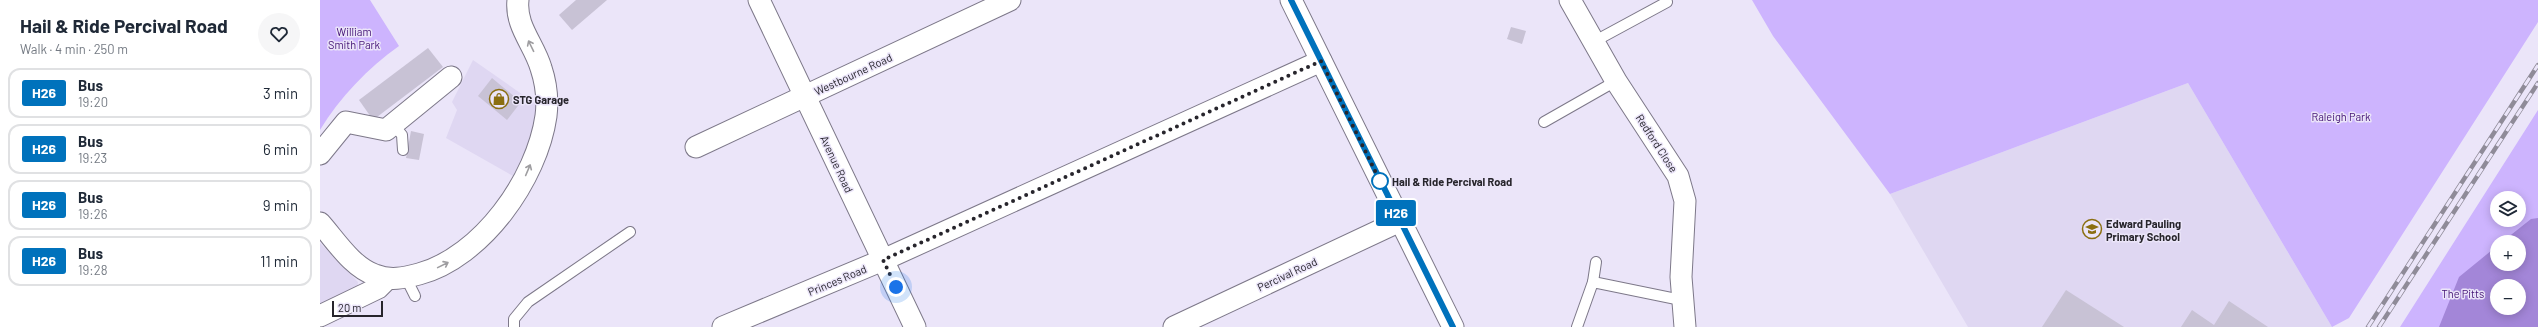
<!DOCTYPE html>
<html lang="en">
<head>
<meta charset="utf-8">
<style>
  body { margin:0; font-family:Barlow,sans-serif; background:#f6f6f7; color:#1f2937; height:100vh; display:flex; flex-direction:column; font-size:15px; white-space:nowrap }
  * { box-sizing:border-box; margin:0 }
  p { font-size:13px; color:#747a83 }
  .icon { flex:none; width:22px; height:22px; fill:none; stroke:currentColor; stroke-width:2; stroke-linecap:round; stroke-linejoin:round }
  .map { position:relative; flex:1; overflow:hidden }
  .details { display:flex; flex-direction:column; background:#fff; width:320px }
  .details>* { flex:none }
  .badge { padding:0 8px; border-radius:3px; font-size:14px; line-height:26px }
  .tools { position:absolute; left:2170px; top:191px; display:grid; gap:8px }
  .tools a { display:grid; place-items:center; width:36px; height:36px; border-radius:50%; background:#fff; box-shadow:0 2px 10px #0003; font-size:20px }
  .scale { position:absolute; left:12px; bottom:10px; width:51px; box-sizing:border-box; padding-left:4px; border:2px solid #27252c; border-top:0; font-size:11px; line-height:14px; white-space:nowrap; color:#27252c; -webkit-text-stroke:3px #ebe5f9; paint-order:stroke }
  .you { position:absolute; width:20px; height:20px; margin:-10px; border:3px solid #fff; border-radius:50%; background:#1a73e8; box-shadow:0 0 0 6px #1a73e833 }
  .map>.badge { position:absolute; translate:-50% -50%; box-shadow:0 0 0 2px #fff }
  .round { display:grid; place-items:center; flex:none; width:42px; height:42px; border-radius:21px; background:#f6f6f7 }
  .headline { display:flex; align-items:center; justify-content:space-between; height:68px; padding:0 20px }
  h1 { font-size:19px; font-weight:700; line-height:30px }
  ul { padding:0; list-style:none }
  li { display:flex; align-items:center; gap:12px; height:50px; margin:0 8px 6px; padding:0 12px; border:2px solid #e0e1e3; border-radius:12px }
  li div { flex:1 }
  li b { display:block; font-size:15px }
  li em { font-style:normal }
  li .badge { min-width:44px; font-weight:700; text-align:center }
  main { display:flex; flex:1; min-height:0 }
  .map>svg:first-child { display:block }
  .built { fill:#dfd7f2 }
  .green { fill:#cdb4fe; fill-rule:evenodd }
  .water { fill:#a386d8; fill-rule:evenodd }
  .building { fill:#c8c2d5 }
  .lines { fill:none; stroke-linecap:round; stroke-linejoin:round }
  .service-casing { stroke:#7d7889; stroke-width:12 }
  .minor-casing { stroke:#7d7889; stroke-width:23 }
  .service { stroke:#fff; stroke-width:10 }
  .minor { stroke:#fff; stroke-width:21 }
  .rail-casing { stroke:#8f8b98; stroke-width:4.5 }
  .rail { stroke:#ebe5f9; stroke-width:3; stroke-dasharray:9; stroke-linecap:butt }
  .oneway { stroke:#9e9da0 }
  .line-casing { stroke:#fff; stroke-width:9 }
  .line { stroke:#0072bc; stroke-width:6 }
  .walk { stroke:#27252c; stroke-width:4; stroke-dasharray:0 7.2 }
  .stop-dot { fill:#fff; stroke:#0072bc; stroke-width:2 }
  .labels { text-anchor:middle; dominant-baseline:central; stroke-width:3; stroke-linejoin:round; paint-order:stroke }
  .park-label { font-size:11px; fill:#421174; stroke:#ebe5f9 }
  .street-label { font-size:11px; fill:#27252c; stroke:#ebe5f9 }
  .poi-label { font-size:11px; font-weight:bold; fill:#27252c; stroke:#ebe5f9; text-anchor:start }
  .stop-label { font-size:11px; font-weight:bold; fill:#27252c; stroke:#ebe5f9; text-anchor:start }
</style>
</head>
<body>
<main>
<section class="details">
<div class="headline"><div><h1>Hail &amp; Ride Percival Road</h1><p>Walk · 4 min · 250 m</p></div><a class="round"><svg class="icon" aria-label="heart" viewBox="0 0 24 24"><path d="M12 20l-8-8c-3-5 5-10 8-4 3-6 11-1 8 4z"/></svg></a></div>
<ul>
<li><span class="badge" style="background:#0072bc;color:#fff">H26</span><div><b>Bus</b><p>19:20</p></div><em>3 min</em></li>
<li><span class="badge" style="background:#0072bc;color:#fff">H26</span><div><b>Bus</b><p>19:23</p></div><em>6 min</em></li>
<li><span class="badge" style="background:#0072bc;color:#fff">H26</span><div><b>Bus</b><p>19:26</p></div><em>9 min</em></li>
<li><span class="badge" style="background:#0072bc;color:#fff">H26</span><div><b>Bus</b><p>19:28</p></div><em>11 min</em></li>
</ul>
</section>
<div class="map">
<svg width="2218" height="327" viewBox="0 0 2218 327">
  <rect width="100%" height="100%" fill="#ebe5f9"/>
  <g class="built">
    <path d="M153,60l63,44 -4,35 -19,37 -67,-38 11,-28 -5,-8z"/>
    <path d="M1868,83l144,244h-364l-78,-133z"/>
    <path d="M0,243l38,39 -1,8 -37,16z"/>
  </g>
  <g class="green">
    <path d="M0,0h50l29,46c-31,22 -59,51 -79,84z"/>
    <path d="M1432,0h786v22l-189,296 -17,9 -144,-244 -298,111 -117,-158z"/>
    <path d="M2218,110v217h-138zM2177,198h22v22h-22zM2177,242h22v22h-22zM2177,286h22v22h-22z"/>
  </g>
  <path class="water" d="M2218,218v109h-99l20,-50 38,-31v18h22v-22h-17l29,-23zM2177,286h22v22h-22z"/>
  <g class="building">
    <path d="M256,0h31l-35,30 -13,-15z"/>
    <path d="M1191,27l15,4 -4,13 -15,-5z"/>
    <path d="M108,48l15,19 -70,53 -14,-20z"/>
    <path d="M172,78l29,24 -14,18 -29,-24z"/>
    <path d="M91,131l13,3 -5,26 -13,-2z"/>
    <path d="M1746,290l58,37h-82z"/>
    <path d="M1909,301l39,26h-87l11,-17 22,15z"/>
  </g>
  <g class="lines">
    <g class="service-casing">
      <g id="service">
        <path d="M1275,41l72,-39"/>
        <path d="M1224,122l72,-41"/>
        <path d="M73,124l9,11 1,15"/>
        <path d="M86,278l9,18"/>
        <path d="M1273,282l3,-20"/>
        <path d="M194,327v-8l14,-17 102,-70"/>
        <path d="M1257,327l16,-45 88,18"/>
      </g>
    </g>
    <g class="minor-casing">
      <g id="minor">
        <path d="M439,0l156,327"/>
        <path d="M971,0l162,327"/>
        <path d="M1250,0l46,81 62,95 7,25 -4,76 4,50"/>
        <path d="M376,147l314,-147"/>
        <path d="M0,154l26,-32 40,8 65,-53"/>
        <path d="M0,223c16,18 32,44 55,52 15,6 29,3 44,-1 63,-17 118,-95 127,-158 2,-16 0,-33 -5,-48 -7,-24 -26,-42 -23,-68"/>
        <path d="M0,316l58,-28 9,-9"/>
        <path d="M403,327l160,-67 438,-199"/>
        <path d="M854,327l226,-106"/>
      </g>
    </g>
    <use href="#service" class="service"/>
    <use href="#minor" class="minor"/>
    <g class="rail-casing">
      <g id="rail">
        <path d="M2048,327l170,-262"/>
        <path d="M2059,327l159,-244"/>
      </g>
    </g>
    <use href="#rail" class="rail"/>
  </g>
  <defs><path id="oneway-shaft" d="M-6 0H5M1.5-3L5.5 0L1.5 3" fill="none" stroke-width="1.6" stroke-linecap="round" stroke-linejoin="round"/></defs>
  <g class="oneway">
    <use href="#oneway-shaft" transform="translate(211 46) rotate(-116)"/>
    <use href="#oneway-shaft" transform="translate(208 170) rotate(-67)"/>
    <use href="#oneway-shaft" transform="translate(123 265) rotate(-26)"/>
  </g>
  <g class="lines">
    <g class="line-casing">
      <path id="line" d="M971,0l162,327"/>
    </g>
    <use href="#line" class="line"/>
    <path class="walk" d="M576,287l-13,-27 438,-199 59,120"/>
  </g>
  <defs>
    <g id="shop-ring" transform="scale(1)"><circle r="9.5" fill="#ebe5f9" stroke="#8b6f11" stroke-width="1.5"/><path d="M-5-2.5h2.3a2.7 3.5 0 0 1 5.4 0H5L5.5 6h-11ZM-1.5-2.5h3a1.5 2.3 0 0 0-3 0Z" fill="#8b6f11"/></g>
    <g id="school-ring" transform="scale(1)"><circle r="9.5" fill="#ebe5f9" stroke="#8b6f11" stroke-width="1.5"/><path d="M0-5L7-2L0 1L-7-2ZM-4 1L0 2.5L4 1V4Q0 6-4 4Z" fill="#8b6f11"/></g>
  </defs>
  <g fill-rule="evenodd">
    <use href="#shop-ring" x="179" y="99"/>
    <use href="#school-ring" x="1772" y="229"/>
  </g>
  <circle class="stop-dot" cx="1060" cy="181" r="8"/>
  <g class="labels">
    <g class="park-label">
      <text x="34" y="31">William<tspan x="34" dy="13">Smith Park</tspan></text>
      <text x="2021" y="116">Raleigh Park</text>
      <text x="2143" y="293">The Pitts</text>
    </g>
    <g class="street-label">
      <text transform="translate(533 74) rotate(-25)">Westbourne Road</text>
      <text transform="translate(1337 143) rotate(57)">Redford Close</text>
      <text transform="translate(517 164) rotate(65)">Avenue Road</text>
      <text transform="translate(967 274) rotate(-25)">Percival Road</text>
      <text transform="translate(517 280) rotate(-23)">Princes Road</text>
    </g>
    <g class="poi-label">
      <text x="193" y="99">STG Garage</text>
      <text x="1786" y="223">Edward Pauling<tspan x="1786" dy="13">Primary School</tspan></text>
    </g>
    <g class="stop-label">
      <text x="1072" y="181">Hail &amp; Ride Percival Road</text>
    </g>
  </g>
</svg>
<div class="tools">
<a><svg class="icon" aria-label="layers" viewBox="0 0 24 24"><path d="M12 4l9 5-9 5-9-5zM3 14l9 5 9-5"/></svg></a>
<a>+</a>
<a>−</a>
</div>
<div class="scale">20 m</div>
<div class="you" style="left:576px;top:287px"></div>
<b class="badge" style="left:1076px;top:213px;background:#0072bc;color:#fff">H26</b>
</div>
</main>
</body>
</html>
